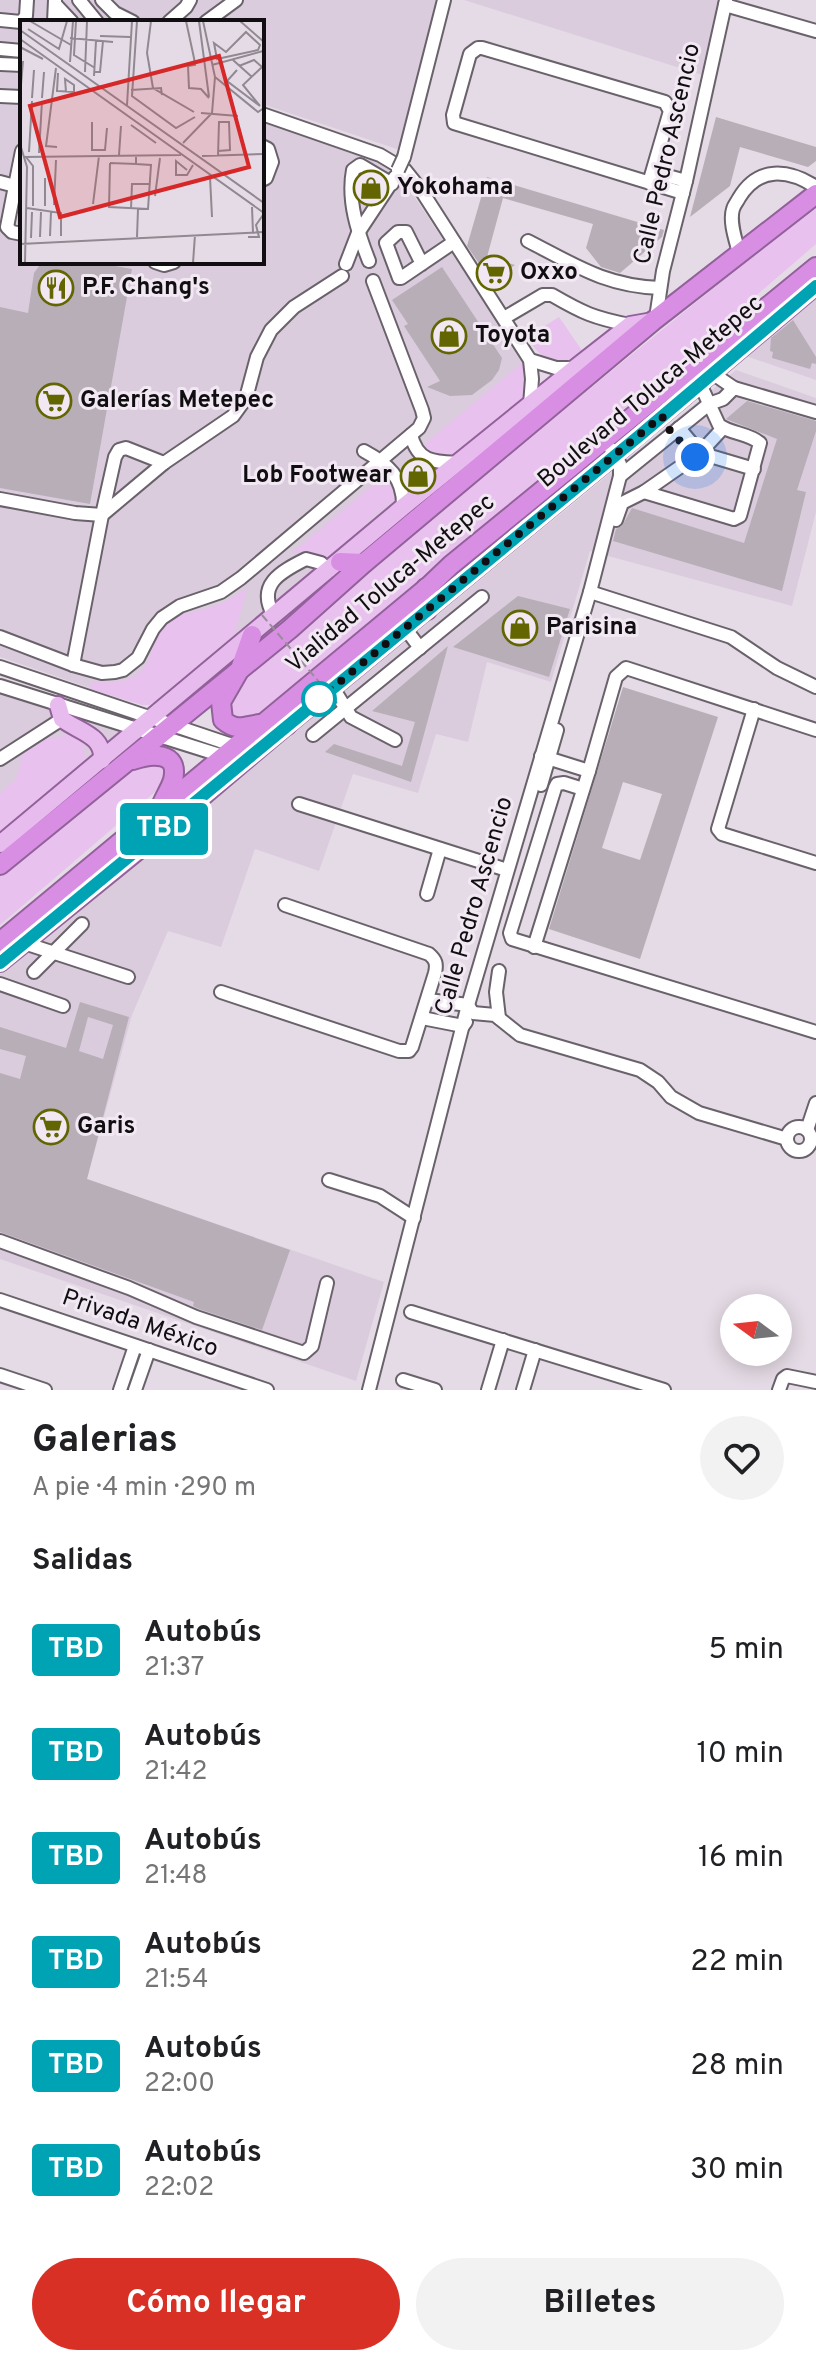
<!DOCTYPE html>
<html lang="es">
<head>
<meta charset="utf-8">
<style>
  body { margin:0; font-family:Overpass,sans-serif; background:#f2f2f2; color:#202124; height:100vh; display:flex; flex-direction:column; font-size:30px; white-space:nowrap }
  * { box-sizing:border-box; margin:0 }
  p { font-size:26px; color:#757577 }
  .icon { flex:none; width:44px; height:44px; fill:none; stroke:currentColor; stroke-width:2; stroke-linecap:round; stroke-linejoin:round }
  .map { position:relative; height:1390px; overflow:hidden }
  .sheet { display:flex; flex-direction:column; background:#fff; flex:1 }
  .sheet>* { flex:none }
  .badge { padding:0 16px; border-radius:6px; font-size:28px; line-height:52px }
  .needle { width:52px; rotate:285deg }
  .fabs { position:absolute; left:720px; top:1294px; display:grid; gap:16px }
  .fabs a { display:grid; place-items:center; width:72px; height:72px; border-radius:50%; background:#fff; box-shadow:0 4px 20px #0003; font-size:40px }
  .you { position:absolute; width:40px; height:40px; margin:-20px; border:6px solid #fff; border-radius:50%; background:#1a73e8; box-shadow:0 0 0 12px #1a73e833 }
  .map>.badge { position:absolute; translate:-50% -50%; box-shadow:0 0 0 4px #fff }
  h2 { padding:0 32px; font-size:30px; line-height:72px }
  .round { display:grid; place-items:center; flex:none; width:84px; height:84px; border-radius:42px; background:#f2f2f2 }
  .summary { display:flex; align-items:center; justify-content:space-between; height:136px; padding:0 32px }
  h1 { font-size:38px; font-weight:700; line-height:60px }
  .action { display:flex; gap:16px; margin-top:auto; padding:16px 32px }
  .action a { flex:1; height:92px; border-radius:48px; background:#d93025; color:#fff; font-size:32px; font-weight:700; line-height:92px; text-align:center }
  .action a+a { background:#f2f2f2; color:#202124 }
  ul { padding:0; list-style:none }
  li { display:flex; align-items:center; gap:24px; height:104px; padding:0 32px }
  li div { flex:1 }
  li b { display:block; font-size:30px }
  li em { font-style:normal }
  li .badge { min-width:88px; font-weight:700; text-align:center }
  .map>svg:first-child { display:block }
  .built { fill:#dbccdd }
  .green { fill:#e8c1ee }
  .building { fill:#b7aeb8; fill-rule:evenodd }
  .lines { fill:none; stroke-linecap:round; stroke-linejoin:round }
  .minor-casing { stroke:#6a626b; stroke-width:16 }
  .major-casing { stroke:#92619a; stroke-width:20 }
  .highway-casing { stroke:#92619a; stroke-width:22 }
  .minor { stroke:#fff; stroke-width:12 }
  .major { stroke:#e8bbee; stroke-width:16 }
  .highway { stroke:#d88ee3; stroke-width:18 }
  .minor-bridge-casing { stroke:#6a626b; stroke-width:16; stroke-linecap:butt }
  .path-bridge { stroke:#968f97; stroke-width:2; stroke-dasharray:8 4; stroke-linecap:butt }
  .minor-bridge { stroke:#fff; stroke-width:12 }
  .line-casing { stroke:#fff; stroke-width:18 }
  .line { stroke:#00a3b4; stroke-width:12 }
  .walk { stroke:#110e11; stroke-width:8; stroke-dasharray:0 14.4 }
  .stop-dot { fill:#fff; stroke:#00a3b4; stroke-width:4 }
  .labels { text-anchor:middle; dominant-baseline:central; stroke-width:6; stroke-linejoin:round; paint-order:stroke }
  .street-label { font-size:24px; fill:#110e11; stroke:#f2e8f3 }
  .poi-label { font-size:24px; font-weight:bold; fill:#110e11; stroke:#f2e8f3; text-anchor:start }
  .inset-road { fill:none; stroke:#908991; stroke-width:2 }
  .view { fill:#d62828; fill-opacity:0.15; stroke:#d62828; stroke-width:4 }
  .inset-edge { fill:none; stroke:#110e11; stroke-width:4 }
</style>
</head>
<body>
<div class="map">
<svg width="816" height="1390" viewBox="0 0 816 1390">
  <rect width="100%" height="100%" fill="#e5dbe6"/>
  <g class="built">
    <path d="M0,0h449l-37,154 -150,-50v-82h-240v35l-22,-1z"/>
    <path d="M464,0h254l-16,75z"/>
    <path d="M0,72l22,1v189h240v-142l106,36 31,17 131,199 -8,35 -357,296h-25l-53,-16 -87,-30z"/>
    <path d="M816,299v81l-70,-24z"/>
    <path d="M736,370l80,28v114l-24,94 -202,-55 -39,131 -64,-20 -19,80 -32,-8 -18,59 -65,-19 -34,97 -64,-22 -34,98 -53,-16 -36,84 -45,164 297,103 -28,99 -356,-122v-285z"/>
    <path d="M0,685l133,46 -133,110z"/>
  </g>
  <g class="green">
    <path d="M816,203v41l-157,135 -397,335 -22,10 -13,-11 2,-17 12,-14 177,-154 308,-250 84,-74z"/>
    <path d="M559,317l24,35c-26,17 -40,11 -56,-15z"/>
    <path d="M522,363l4,7v26l-3,6 -25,22 -24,14 -25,19c-12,-1 -19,0 -24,-13z"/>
    <path d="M386,479h6l8,16 -32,26 -26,30 -14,9 -36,-7 81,-68z"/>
    <path d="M247,588l-12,46 -74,63 -12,8h-7l-52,-16 2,-8c22,4 50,1 58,-25 4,-13 4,-24 16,-33 12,-9 27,-11 42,-15 14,-3 27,-12 39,-20z"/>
    <path d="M75,735c9,7 12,19 11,30l-86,72v-44l16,-13 7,-26 21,-16z"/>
    <path d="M162,762l5,11 -4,12 -163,140v-50l108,-89 36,-23z"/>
  </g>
  <g class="building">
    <path d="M716,117l100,30v14l-8,6 -68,-20 -10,39 -40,31z"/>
    <path d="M487,177l177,53 -2,7 -42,36 -19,-6 -15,-19 7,-24 -90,-26 -16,59 28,8 -24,16 -24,-35z"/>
    <path d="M42,262h50l40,7 -42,235 -90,-16v-181l28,6 6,-40z"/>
    <path d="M442,267l60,91 -3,12 -7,10 -20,15 -22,1 -23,-9 13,-6 -36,-55 4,-2 -16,-24z"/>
    <path d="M793,320l23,37v7l-4,-1 -2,6 -38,-11 1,-6 -3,-1 1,-13z"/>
    <path d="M747,401l69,20v10l-19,59 9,2 -24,99 -169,-50 3,-12 6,-3 10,-18 112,35 33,-104 -51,-20z"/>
    <path d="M518,596l52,13 -21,68 -96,-30z"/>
    <path d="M448,646l-37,136 -86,-30 9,-8 68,22 13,-44 -43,-11z"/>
    <path d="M623,687l95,30 -78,242 -91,-30zM623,782l39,12 -22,66 -38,-12z"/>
    <path d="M80,1002l49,15 -42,162 203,71 -28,80 -63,-21 -6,-3 1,-4 -194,-70v-159l20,6 6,-23 -26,-7v-22l66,21zM88,1017l25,8 -10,34 -24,-8z"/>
  </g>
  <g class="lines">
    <g class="minor-casing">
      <g id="minor">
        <path d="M79,0l18,22"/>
        <path d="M102,0l13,13 18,9"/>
        <path d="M55,4l17,18"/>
        <path d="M725,5l91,26"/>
        <path d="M0,20l21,2 5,-6 1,-16"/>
        <path d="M54,22l1,-22"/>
        <path d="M169,22l17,-15 4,-7"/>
        <path d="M206,22l30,-22"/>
        <path d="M0,49l22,2"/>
        <path d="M0,64l22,1"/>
        <path d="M0,96l22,1"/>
        <path d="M262,114l118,41 25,15 16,20 109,170 2,19 -2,26"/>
        <path d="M262,146l6,3 4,13 -6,16 -4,2"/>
        <path d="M404,157l40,-157"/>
        <path d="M653,172l33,9"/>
        <path d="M0,182l15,4 -8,41 5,5 10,2"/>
        <path d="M649,183l21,-72 -5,-9 -183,-54h-4l-8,6 -17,61 1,8 229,70"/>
        <path d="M15,186l7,-35"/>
        <path d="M528,241c47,24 77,45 132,47"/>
        <path d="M739,253c-3,-12 -10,-31 -6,-44 1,-4 4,-7 6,-11 19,-32 49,-29 77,-11"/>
        <path d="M369,261c-11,-28 -22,-60 -16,-91l7,-5 32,19"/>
        <path d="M155,262l9,3 10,-3"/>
        <path d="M346,264l12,-31 37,-56"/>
        <path d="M422,264l-16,-32h-8l-12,11 13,35h2l53,-36"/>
        <path d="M504,318l39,-23h9c31,18 42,23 78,30"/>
        <path d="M656,318l7,-47 23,-90 40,-181"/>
        <path d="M530,360l26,8h19"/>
        <path d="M712,373l22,15 82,24"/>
        <path d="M700,384l19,41c12,9 29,8 41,18l-20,73 -6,3 -90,-27 56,-39 23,-25"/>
        <path d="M679,428l21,25 54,16"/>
        <path d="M411,435c7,28 24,27 48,28"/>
        <path d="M364,451c24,13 40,27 39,56"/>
        <path d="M620,476l89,-72 14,-5 11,-11"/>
        <path d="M0,499l75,14 27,2 62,-52 69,-47 13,-18 11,-41 14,-27 23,-23 48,-31"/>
        <path d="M616,520l6,-17 22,-11"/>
        <path d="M590,592l141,45 46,31 39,19"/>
        <path d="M274,616c-18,-31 6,-44 32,-57l15,4 8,8"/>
        <path d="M405,628l15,20"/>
        <path d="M0,637l73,28 29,8 13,-1 8,-2 15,-12 15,-29 9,-11 18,-12 41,-14 20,-14 178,-150 5,-10 -2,-8 -49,-129"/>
        <path d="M73,665l29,-150 13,-58 4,-7 7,-2 38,15"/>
        <path d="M0,667l235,79"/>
        <path d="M0,686l223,70"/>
        <path d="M333,688l18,29 44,23"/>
        <path d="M754,709l-36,120 4,5 94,29"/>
        <path d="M313,735l169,-138"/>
        <path d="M0,759l62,-40"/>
        <path d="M589,771l27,-94 10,-9 190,62"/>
        <path d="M541,785l16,-55"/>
        <path d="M583,789l-19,-6 -7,1 -2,4 -45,145 2,6 304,93"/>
        <path d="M299,804l208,66"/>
        <path d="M427,894l13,-45"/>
        <path d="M22,941l2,2 104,34"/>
        <path d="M534,947l55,-176 -48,-15"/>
        <path d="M499,971l-3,21 3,26"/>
        <path d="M34,972l48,-48"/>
        <path d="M0,984l63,22"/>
        <path d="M221,992l178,59h10l3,-4 23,-74c2,-9 1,-13 -6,-19l-144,-49"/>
        <path d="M428,1000l40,5 3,5"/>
        <path d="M473,1013l22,2 25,20 120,35 18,12 13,15 28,16 88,26"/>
        <path d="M422,1018l41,8 3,-4"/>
        <circle cx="799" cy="1139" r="12"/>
        <path d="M807,1130l9,-27"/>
        <path d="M329,1180l51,16 34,22"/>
        <path d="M0,1241l129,47 67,29 108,36 8,-7 15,-63"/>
        <path d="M0,1300l267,90"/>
        <path d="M411,1312l253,78"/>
        <path d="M0,1375l45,15"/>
        <path d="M403,1380l32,10"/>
        <path d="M120,1390l15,-44"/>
        <path d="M135,1390l14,-40"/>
        <path d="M369,1390l99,-385 122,-413 30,-116v-12l-9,-15"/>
        <path d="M488,1390l15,-50"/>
        <path d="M523,1390l12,-40"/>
        <path d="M779,1390l4,-11 4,-3 29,6"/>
      </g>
    </g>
    <g class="major-casing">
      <g id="major">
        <path d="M58,705l4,14c17,13 42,16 40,41"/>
        <path d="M0,844l403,-337 172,-139 55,-43 23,-4"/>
        <path d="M0,963l158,-128 132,-112 325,-268 201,-169"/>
      </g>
    </g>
    <g class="highway-casing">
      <g id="highway">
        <path d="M340,562l24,1"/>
        <path d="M426,588l1,22"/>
        <path d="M252,635l-12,34 -19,33 2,18c14,12 21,6 37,4 9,-2 18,1 27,1"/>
        <path d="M133,760c17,-6 47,-10 40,20 -3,10 -10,19 -13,29 -2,8 -2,18 -2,26"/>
        <path d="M0,865l290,-236 74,-66 289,-242 163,-127"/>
        <path d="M0,942l429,-356 22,-21 365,-298"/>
      </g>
    </g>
    <use href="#minor" class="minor"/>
    <use href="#major" class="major"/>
    <use href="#highway" class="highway"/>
    <g class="minor-bridge-casing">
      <path id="minor-bridge" d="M398,170l6,-13"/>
    </g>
    <path class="path-bridge" d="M262,615l75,88"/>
    <use href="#minor-bridge" class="minor-bridge"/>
  </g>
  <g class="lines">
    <g class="line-casing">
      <path id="line" d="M0,963l639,-527 177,-150"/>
    </g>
    <use href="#line" class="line"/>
    <path class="walk" d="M319,699l343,-283 4,10 29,31"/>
  </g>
  <defs>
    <g id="shop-ring" transform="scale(1.8)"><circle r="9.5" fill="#f2e8f3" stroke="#626500" stroke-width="1.5"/><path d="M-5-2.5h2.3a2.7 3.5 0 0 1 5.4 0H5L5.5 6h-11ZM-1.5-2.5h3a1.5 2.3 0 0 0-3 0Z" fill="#626500"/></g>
    <g id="supermarket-ring" transform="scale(1.8)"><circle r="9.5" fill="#f2e8f3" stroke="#626500" stroke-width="1.5"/><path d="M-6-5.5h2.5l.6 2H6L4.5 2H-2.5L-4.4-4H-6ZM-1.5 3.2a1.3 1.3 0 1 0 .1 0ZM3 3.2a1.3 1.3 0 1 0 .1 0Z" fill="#626500"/></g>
    <g id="restaurant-ring" transform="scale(1.8)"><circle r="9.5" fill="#f2e8f3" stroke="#626500" stroke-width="1.5"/><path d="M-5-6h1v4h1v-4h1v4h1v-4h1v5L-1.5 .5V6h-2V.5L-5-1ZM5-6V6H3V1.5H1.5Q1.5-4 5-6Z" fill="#626500"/></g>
  </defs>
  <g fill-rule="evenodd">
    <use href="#shop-ring" x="371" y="188"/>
    <use href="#supermarket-ring" x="494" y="273"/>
    <use href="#restaurant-ring" x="56" y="288"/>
    <use href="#shop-ring" x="449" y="336"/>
    <use href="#supermarket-ring" x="54" y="401"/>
    <use href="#shop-ring" x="418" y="476"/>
    <use href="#shop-ring" x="520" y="628"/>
    <use href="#supermarket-ring" x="51" y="1127"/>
  </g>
  <circle class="stop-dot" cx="319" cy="699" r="16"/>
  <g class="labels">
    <g class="street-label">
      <text transform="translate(668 154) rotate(-77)">Calle Pedro Ascencio</text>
      <text transform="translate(651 392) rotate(-40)">Boulevard Toluca-Metepec</text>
      <text transform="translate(391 584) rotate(-40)">Vialidad Toluca-Metepec</text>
      <text transform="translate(475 906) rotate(-74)">Calle Pedro Ascencio</text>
      <text transform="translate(140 1324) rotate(19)">Privada México</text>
    </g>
    <g class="poi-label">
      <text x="397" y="188">Yokohama</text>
      <text x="520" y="273">Oxxo</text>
      <text x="82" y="288">P.F. Chang's</text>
      <text x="475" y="336">Toyota</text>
      <text x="80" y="401">Galerías Metepec</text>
      <text x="392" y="476" text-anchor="end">Lob Footwear</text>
      <text x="546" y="628">Parisina</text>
      <text x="77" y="1127">Garis</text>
    </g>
  </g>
  <g transform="translate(20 20)">
    <rect width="244" height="244" fill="#e5dbe6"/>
    <path class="inset-road" d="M10,1l41,24M56,1l-2,34 21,13M117,1l-5,75 44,32 19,-11M131,1l-4,32 6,35 41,24M166,1l8,37 1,7 -7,1 1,22 12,1 8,9M179,1l10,76M220,1l24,21M8,9l31,20 8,-28M0,10l244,173M226,12l14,13 -2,5 -41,9 -3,-16 12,9zM80,16l30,1M50,18l43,4M0,19l244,174M0,27l23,12M213,40l19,17M50,42l3,-41M192,45l51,-14M36,48l-10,78 11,1M217,50l-10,11 33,25 -17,-21 19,-18 -8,-7 -15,6M65,52l2,-51M75,52h5l3,-31M38,53l-1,18h1l16,1v-7l-9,-6 1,13M74,56l2,-35M195,57l43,35 6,-4M111,70l30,-2 1,7M0,77l3,-36M12,78l2,-28M22,78l2,-26M107,85l5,-84M181,93l37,3M72,102v28h13l2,-22M111,105l25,18M163,123l29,-30 3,-36 -12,-56M0,124l7,23 -2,96M9,132l3,-51M19,133l3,-52M99,135l2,-29M182,136l62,-2M198,136l1,-34h10l1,28 -12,1M4,137l157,-2M6,137l7,9v40M90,143l-1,44 39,2 3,-44 -15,-1M90,143l26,1v-7M167,150l-11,-9v14h11l6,-10M190,157l2,40M135,176l5,-38M73,184l6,-48M34,185l2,-45M25,186v-28M232,187l1,26M7,188l34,5v23M111,189l1,-25h17M30,216l1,-24M20,217l1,-25M117,217l1,-28M228,217h11l-3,-12 7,-10M11,218l1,-26M0,224l244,-12M173,243l2,-28"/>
    <path class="view" d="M199,36l30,111 -189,50 -30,-111z"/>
    <rect width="244" height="244" class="inset-edge"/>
  </g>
</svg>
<div class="fabs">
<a><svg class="needle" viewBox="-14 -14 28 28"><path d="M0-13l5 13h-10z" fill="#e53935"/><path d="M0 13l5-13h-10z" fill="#757577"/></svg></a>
</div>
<div class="you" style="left:695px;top:457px"></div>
<b class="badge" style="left:164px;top:829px;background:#00a3b4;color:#fff">TBD</b>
</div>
<section class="sheet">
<div class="summary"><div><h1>Galerias</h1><p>A pie · 4 min · 290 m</p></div><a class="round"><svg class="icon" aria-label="heart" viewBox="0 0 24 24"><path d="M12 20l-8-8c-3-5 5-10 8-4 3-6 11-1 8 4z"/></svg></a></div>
<h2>Salidas</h2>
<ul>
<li><span class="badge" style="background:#00a3b4;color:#fff">TBD</span><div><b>Autobús</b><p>21:37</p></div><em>5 min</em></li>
<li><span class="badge" style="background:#00a3b4;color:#fff">TBD</span><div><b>Autobús</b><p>21:42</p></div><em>10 min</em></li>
<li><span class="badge" style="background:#00a3b4;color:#fff">TBD</span><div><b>Autobús</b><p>21:48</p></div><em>16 min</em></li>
<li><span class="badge" style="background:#00a3b4;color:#fff">TBD</span><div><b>Autobús</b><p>21:54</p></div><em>22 min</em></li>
<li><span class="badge" style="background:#00a3b4;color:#fff">TBD</span><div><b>Autobús</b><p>22:00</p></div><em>28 min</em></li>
<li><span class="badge" style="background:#00a3b4;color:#fff">TBD</span><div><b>Autobús</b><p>22:02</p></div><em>30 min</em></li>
</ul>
<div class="action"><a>Cómo llegar</a><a>Billetes</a></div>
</section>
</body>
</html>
